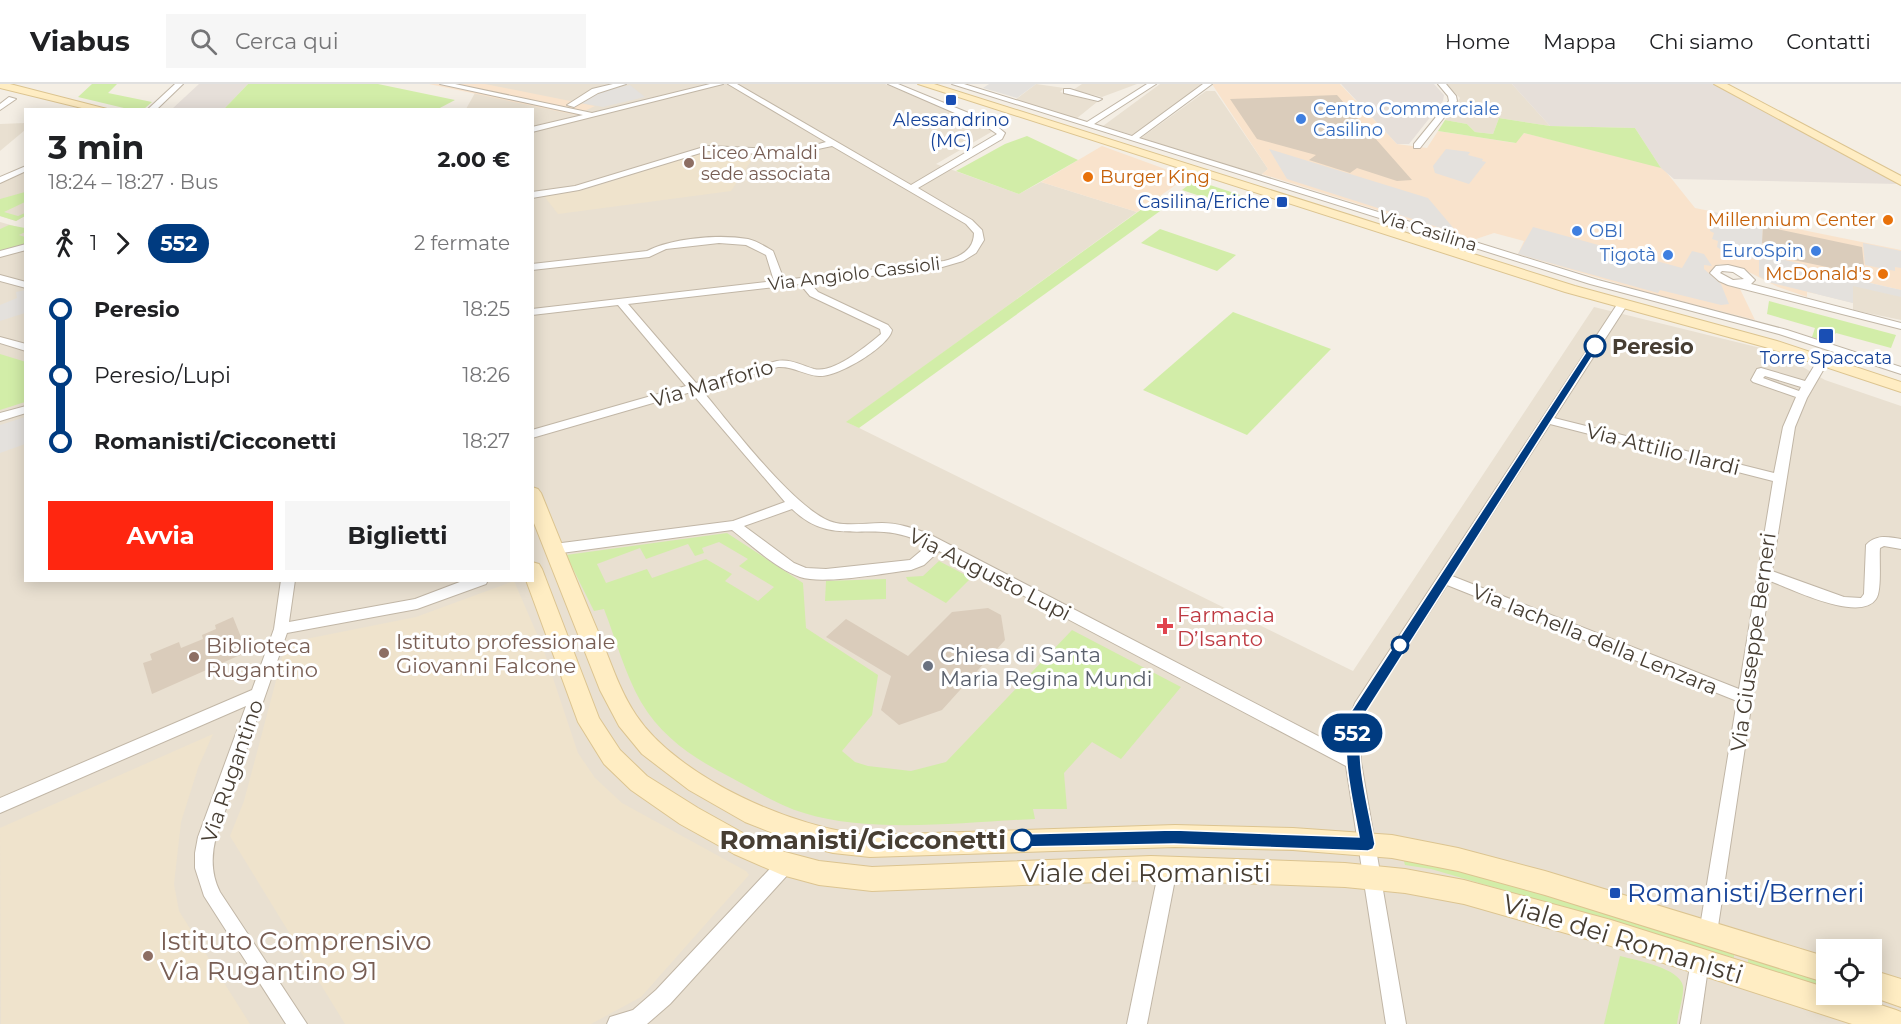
<!DOCTYPE html>
<html lang="it">
<head>
<meta charset="utf-8">
<style>
  body { margin:0; font-family:Montserrat,sans-serif; background:#f6f6f6; color:#202124; height:100vh; display:flex; flex-direction:column; font-size:22px; white-space:nowrap }
  * { box-sizing:border-box; margin:0 }
  p { font-size:20px; color:#757577 }
  .icon { flex:none; width:33px; height:33px; fill:none; stroke:currentColor; stroke-width:2; stroke-linecap:round; stroke-linejoin:round }
  .map { position:relative; flex:1; overflow:hidden }
  .drawer { position:absolute; left:24px; top:24px; width:510px; height:474px; display:flex; flex-direction:column; background:#fff; border-radius:0px; box-shadow:0 3px 15px #0003 }
  .drawer>* { flex:none }
  .badge { padding:0 12px; border-radius:20px; font-size:21px; line-height:39px }
  .controls { position:absolute; left:1816px; top:855px; display:grid; gap:12px }
  .controls a { display:grid; place-items:center; width:66px; height:66px; border-radius:0px; background:#fff; box-shadow:0 3px 15px #0003; font-size:30px }
  .map>.badge { position:absolute; translate:-50% -50%; box-shadow:0 0 0 3px #fff }
  .legs { display:flex; align-items:center; gap:9px; height:66px; padding:0 24px; font-size:20px }
  .legs p { margin-inline-start:auto }
  .summary { display:flex; align-items:center; justify-content:space-between; height:102px; padding:0 24px }
  h1 { font-size:33px; font-weight:700; line-height:45px }
  .primary-button { display:flex; gap:12px; margin-top:auto; padding:12px 24px }
  .primary-button a { flex:1; height:69px; border-radius:0px; background:#ff2610; color:#fff; font-size:24px; font-weight:700; line-height:69px; text-align:center }
  .primary-button a+a { background:#f6f6f6; color:#202124 }
  ul { padding:0 24px; list-style:none }
  li { display:flex; align-items:center; gap:21px; height:66px; font-size:22px }
  li i { display:grid; place-items:center; width:9px; height:100%; margin:0 8px; background:currentColor }
  li i::after { content:''; width:15px; height:15px; margin:-8px; border:4px solid; border-radius:50%; background:#fff }
  li p { margin-inline-start:auto }
  li:first-child i { background:linear-gradient(#0000 50%,currentColor 0) }
  li:last-child i { background:linear-gradient(currentColor 50%,#0000 0) }
  header { display:flex; align-items:center; gap:36px; box-sizing:border-box; height:84px; padding:0 30px; background:#fff; border-bottom:2px solid #e0e0e0 }
  header strong { font-size:28px }
  nav { display:flex; gap:33px; margin-inline-start:auto; font-size:21px }
  .search { width:420px; height:54px; background:#f6f6f6; display:flex; align-items:center; gap:15px; box-sizing:border-box; padding:0 21px; border-radius:0px; color:#757577; font-size:22px }
  .map>svg:first-child { display:block }
  .residential { fill:#e9e0d1; fill-rule:evenodd }
  .commercial { fill:#f9e3cc }
  .industrial { fill:#e6dfd9 }
  .education { fill:#efe3cc }
  .green { fill:#d2eda8; fill-rule:evenodd }
  .parking { fill:#e4e1dd }
  .building { fill:#daccbb }
  .lines { fill:none; stroke-linecap:round; stroke-linejoin:round }
  .street-casing { stroke:#c1b6a6; stroke-width:2 }
  .secondary-casing { stroke:#dcc490; stroke-width:2 }
  .street { fill:#fff; fill-rule:evenodd }
  .secondary { fill:#ffedc3; fill-rule:evenodd }
  .line-1 { fill:#003b80; stroke:#fff; stroke-width:1.5 }
  .transit-dot { fill:#1a4fb4; stroke:#fff; stroke-width:2 }
  .shop-dot { fill:#3f7fe0; stroke:#fff; stroke-width:2 }
  .education-dot { fill:#8d6e63; stroke:#fff; stroke-width:2 }
  .food-dot { fill:#e8710a; stroke:#fff; stroke-width:2 }
  .stop-1-dot { fill:#fff; stroke:#003b80; stroke-width:3 }
  .health-dot { fill:#e0444e; stroke:#fff; stroke-width:2 }
  .worship-dot { fill:#6b7280; stroke:#fff; stroke-width:2 }
  .labels { text-anchor:middle; dominant-baseline:central; stroke-width:6; stroke-linejoin:round; paint-order:stroke }
  .far-shop-label { font-size:18px; fill:#366cbe; stroke:#fff; text-anchor:start }
  .far-transit-label { font-size:18px; fill:#164399; stroke:#fff }
  .far-education-label { font-size:18px; fill:#785e54; stroke:#fff; text-anchor:start }
  .far-food-label { font-size:18px; fill:#c56008; stroke:#fff; text-anchor:end }
  .far-street-label { font-size:18px; fill:#473e33; stroke:#fff }
  .stop-label { font-size:21px; font-weight:bold; fill:#473e33; stroke:#fff; text-anchor:start }
  .street-label { font-size:21px; fill:#473e33; stroke:#fff }
  .health-label { font-size:21px; fill:#be3a42; stroke:#fff; text-anchor:start }
  .education-label { font-size:21px; fill:#785e54; stroke:#fff; text-anchor:start }
  .worship-label { font-size:21px; fill:#5b616d; stroke:#fff; text-anchor:start }
  .near-stop-label { font-size:26px; font-weight:bold; fill:#473e33; stroke:#fff; text-anchor:end }
  .near-street-label { font-size:26px; fill:#473e33; stroke:#fff }
  .near-transit-label { font-size:26px; fill:#164399; stroke:#fff; text-anchor:start }
  .near-education-label { font-size:26px; fill:#785e54; stroke:#fff; text-anchor:start }
</style>
</head>
<body>
<header>
<strong>Viabus</strong>
<div class="search"><svg class="icon" aria-label="search" viewBox="0 0 24 24"><circle cx="10" cy="10" r="6"/><path d="M15 15l6 6"/></svg>Cerca qui</div>
<nav><a>Home</a><a>Mappa</a><a>Chi siamo</a><a>Contatti</a></nav>
</header>
<div class="map">
<svg width="1901" height="940" viewBox="0 0 1901 940">
  <rect width="100%" height="100%" fill="#f4eee4"/>
  <g class="residential">
    <path d="M480,0h405l91,37 17,10 -57,33 83,30 22,-12 96,30 -290,210 506,249 241,-364 183,45 48,28 76,26v618h-1901v-802l25,7 1,351h506v-470l-66,-1zM1827,866h45v44h-45z"/>
    <path d="M1036,0l28,4 -4,4 37,10 -21,17 -61,-19z"/>
    <path d="M1082,0h55l-35,13 -29,-7z"/>
    <path d="M1160,0h46l-73,51 -30,-9z"/>
    <path d="M1446,0h66l38,42 -51,-8 -6,16 -18,-2 -8,-8 -22,-4 15,-22z"/>
    <path d="M1206,7h9l53,78 -8,7 -119,-38z"/>
    <path d="M25,39v7l-25,21v-27z"/>
    <path d="M25,88v44l-9,5 -16,-5v-33z"/>
    <path d="M1824,193l77,13v30l-48,-10v-7l-36,-9z"/>
  </g>
  <g class="commercial">
    <path d="M429,0h56l110,22 -19,9z"/>
    <path d="M1212,0h128l57,60 30,4 11,-17 77,12 9,-10 123,30 16,5 32,40 206,42v40l-66,-15 -18,1v18l-10,-2v5l-29,-10 -37,-19 -21,-4 -5,2 -4,5 3,6 26,12 15,31 -109,-28 -128,-38 6,-13 -30,-8 -21,7 -211,-66 6,-5z"/>
    <path d="M1102,62l85,31 -50,35 -96,-30z"/>
  </g>
  <g class="industrial">
    <path d="M199,0h49l-24,25h-52z"/>
    <path d="M1341,0h93l10,11 -1,6 -34,43h-12z"/>
    <path d="M1512,0h201l185,100 -224,-5 -13,-11 -26,-40 -85,-2z"/>
  </g>
  <g class="education">
    <path d="M711,66l44,5 -24,36 -173,23 -14,-18 40,-6z"/>
    <path d="M514,497l29,67 35,105 17,25 27,25 124,68 3,4 -108,122 -50,27h-246l-115,-188 14,-35 42,-158 130,-26z"/>
    <path d="M213,650l-15,34 -17,54 -7,62 5,27 71,113h-249l-1,-196z"/>
  </g>
  <g class="green">
    <path d="M92,0h25l-9,9 44,9 -8,7h-16l-50,-12z"/>
    <path d="M248,0h130l77,16 -19,10 -212,-1z"/>
    <path d="M1499,34l51,8 85,2 26,40 -137,-35 -8,10 -78,-12 7,-11 22,4 8,8 18,2z"/>
    <path d="M1027,52l51,24 -59,34 -63,-23 49,-27z"/>
    <path d="M1195,96l51,17 -13,10 -51,-17z"/>
    <path d="M25,108v10l-21,10 14,4 7,-3v3l-9,5 -16,-5v-17z"/>
    <path d="M1160,112l14,5 -315,227 -13,-6z"/>
    <path d="M9,141l16,3v4l-6,3 6,2v7l-25,7v-22z"/>
    <path d="M1160,145l76,26 -19,16 -76,-28z"/>
    <path d="M1769,217l127,34 -5,13 -55,-15 -7,9 -17,-5 3,-9 -48,-14z"/>
    <path d="M1233,228l98,37 -84,86 -104,-45z"/>
    <path d="M0,270l26,8 -1,40 -25,8z"/>
    <path d="M727,449l76,50 3,45 72,47 -6,40 -30,36 13,11 13,4 43,5 35,-9 126,-132 109,57 -60,72 -29,-17 -28,31 3,36h-34l2,10c-70,3 -165,15 -231,-6 -26,-8 -50,-23 -74,-36 -35,-18 -68,-39 -89,-75 -16,-28 -25,-62 -37,-93l-10,2 -28,-56zM719,458l29,17 -9,7 35,21 -16,14 -33,-20 7,-7 -26,-15 -54,19 -5,-9 -41,14 -9,-19 43,-16 6,11 42,-15 7,12 9,-3 -2,-5z"/>
    <path d="M939,477l32,17 -25,25 -38,-22 -2,-4 17,-1z"/>
    <path d="M886,495v20l-61,2 1,-20z"/>
    <path d="M1403,774l31,5 181,51 119,38v6l-217,-64 -86,-25 -26,-4z"/>
    <path d="M1620,872c15,4 60,12 63,30 1,11 -5,27 -6,38h-73z"/>
    <path d="M1748,872l79,24v9l-79,-25z"/>
  </g>
  <g class="parking">
    <path d="M989,0h47l-19,14 -34,-10z"/>
    <path d="M630,1l15,12 -42,10 -22,-4 16,-10z"/>
    <path d="M1269,65l159,49 27,32 -2,2 -166,-53z"/>
    <path d="M1446,65l24,3 -2,3 15,4 -1,2 4,1 -17,22 -34,-11 -2,-7z"/>
    <path d="M1713,128l50,10 -1,33 45,10v9l17,3 11,-2 66,15v7l-48,-11v17l-85,-21 -9,-6v-16l-15,-4 -1,4 -21,-5 1,-4 -6,-4 1,-6 -6,-2 2,-6 -4,-2z"/>
    <path d="M1533,143l149,41 10,-17 12,3 8,12 -8,-1v4l17,15 8,20 -8,1 -61,-15 -2,3 -140,-39z"/>
    <path d="M1863,159l38,8v17l-6,-1v4l-30,-6z"/>
    <path d="M25,206v23l-25,8v-16l17,-7 -1,-6z"/>
    <path d="M25,333v27l-25,9v-28z"/>
  </g>
  <g class="building">
    <path d="M1337,11l75,85 -15,1 -40,-13 -7,5 -41,-13 7,-5 -59,-16 -27,-40z"/>
    <path d="M1763,142l99,21 3,28 -95,-20v-10l-8,-2z"/>
    <path d="M988,524l13,7 4,25 -63,70 -43,15 -18,-15 10,-34 -65,-39 20,-18 62,37 44,-44z"/>
    <path d="M233,533l14,35 -95,42 -9,-31 9,-3 -2,-6 29,-12 2,6 22,-9 -1,-4 14,-6 -1,-4z"/>
  </g>
  <g class="lines">
    <g class="street-casing">
      <g id="street">
        <path d="M175,0h8l-27,26h-9z"/>
        <path d="M440,0h15l137,29 118,-29h13l-191,48v-5l51,-12z"/>
        <path d="M613,0h13l-28,9 -24,14 -7,-2 25,-16z"/>
        <path d="M728,0h9l174,101 86,-51 -10,-7 -99,-43h10l95,39 12,10 -3,6 -84,49 54,32 10,10 2,10 -8,13 -13,8 -24,7 -129,15 8,9 70,33 4,5c-3,17 -56,48 -73,46 -15,-1 -26,-10 -41,-9l-77,22c27,32 98,127 135,134 15,3 31,0 46,0 16,0 30,5 45,10l418,217 -1,-17 11,-30 263,-400h8l1,2 -73,113 220,55 9,-46 13,-30 -43,-15 -2,-2 6,-11 4,-1 44,13 14,-23h8l2,2 -22,38 -12,29 -23,144 72,26 17,1 3,-4 2,-49c10,-11 22,-8 35,-6v10l-17,-3 -4,2c-1,11 2,43 -4,51 -16,24 -84,-10 -106,-18l-53,352 -3,6 -6,3 -6,-3 -3,-6 38,-232 -290,-116 -80,124 -7,24 1,29 45,262h-20l-40,-258 -407,-215 -15,14 -13,5c-27,3 -87,15 -111,7 -25,-9 -47,-31 -68,-47l-178,24 -5,-2 -2,-3 2,-3 5,-2 179,-23 52,-19 -94,-110 -159,46v-8l154,-44 -68,-81 -86,10v-6l242,-28 -8,-26 -20,-10 -27,-2 -53,6 -17,8 -117,13v-6l115,-13c25,-13 72,-17 101,-12 9,2 18,8 25,12l11,29 160,-19c16,-4 30,-11 30,-28l-8,-9 -134,-78 -28,6 -26,3 -71,-4 -128,39 -47,8v-6l43,-6 132,-40 71,3 26,-1 22,-6zM800,200l10,12 70,33 1,5c-15,12 -47,40 -67,35 -13,-4 -23,-10 -37,-8l-81,22 -68,-79zM1765,292l36,11 -2,4 -36,-13zM1550,340l223,57 -34,208 -287,-113zM792,425c30,29 55,21 92,23 16,1 30,6 44,13l-18,15 -84,9 -20,-1 -12,-5 -50,-37z"/>
        <path d="M952,0h12l123,38 60,-38h9l-62,40 38,12 71,-52h9l-73,54 459,142 189,50 114,37v7l-122,-40 -189,-50z"/>
        <path d="M1438,0h8l10,12 1,5 -37,47h-6v-4l35,-43 -1,-5z"/>
        <path d="M1064,5h6l32,10 -4,2 -34,-8z"/>
        <path d="M9,13l7,2 -16,11v-6z"/>
        <path d="M26,82v5l-26,12v-6z"/>
        <path d="M26,160v6l-26,7v-6z"/>
        <path d="M1728,181l16,4 11,11 -4,4 150,39v6l-173,-44 -9,-4 -9,-8 6,-7zM1722,187l11,1 11,7 -11,1 -13,-7z"/>
        <path d="M0,191l26,7v6l-26,-7z"/>
        <path d="M0,253l26,7v7l-26,-8z"/>
        <path d="M26,322v7l-26,8v-8z"/>
        <path d="M281,496h14l-6,42 126,-23 50,-19h23l-2,4 -69,25 -130,24 -71,204c-5,19 -5,37 4,55l87,132h-21l-82,-128 -9,-28v-15l3,-16 48,-131 -246,107v-15l252,-108 22,-61z"/>
        <path d="M786,772l6,2 3,6 -3,6 -122,134 -23,20h-40l3,-7 23,-7 23,-20 124,-132z"/>
        <path d="M1168,777l6,2 3,6 -30,155h-20l32,-155 3,-6z"/>
        <path d="M1700,868l7,3 2,6 -9,63h-20l11,-63 2,-6z"/>
      </g>
    </g>
    <g class="secondary-casing">
      <g id="secondary">
        <path d="M0,0h10l101,26h-21l-90,-22z"/>
        <path d="M918,0h16l641,202 202,55 124,41v10l-136,-45 -200,-55z"/>
        <path d="M1714,0h13l174,92v9z"/>
        <path d="M532,403l6,2 3,4c20,49 40,99 61,148 10,25 19,52 34,74 42,63 160,115 234,120l305,-10 118,3 99,7 66,13 87,23 282,86v26l-282,-88 -87,-24 -66,-13 -99,-8 -118,-3 -305,10 -37,-4 -24,-6 -64,-25 -56,-32 -47,-36 -23,-28 -19,-36 -68,-172z"/>
        <path d="M532,478l7,2 3,5 57,149 21,32 27,26 51,32 54,30 33,14 34,9 53,6 279,-11 194,7 60,6 59,11 147,40 216,68v6h20l49,16 5,2v12h-49l-241,-78 -147,-42 -59,-11 -60,-6 -194,-7 -279,11 -53,-6 -37,-10 -48,-21 -54,-30 -49,-34 -27,-26 -26,-42 -52,-142h6z"/>
        <path d="M1872,886l29,9v28l-37,-13h8z"/>
      </g>
    </g>
    <use href="#street" class="street"/>
    <use href="#secondary" class="secondary"/>
  </g>
  <path class="line-1" d="M1595,259l4,3 -235,369c-11,42 4,87 11,129l-2,5 -5,2 -194,-7 -152,3 -5,-2 -2,-5 2,-4 5,-2 152,-4 185,7c-7,-41 -19,-83 -9,-124l240,-367z"/>
  <g class="transit-dot">
    <rect x="945" y="10" width="12" height="12" rx="3"/>
    <rect x="1276" y="112" width="12" height="12" rx="3"/>
    <rect x="1818" y="244" width="16" height="16" rx="3"/>
    <rect x="1609" y="803" width="12" height="12" rx="3"/>
  </g>
  <g class="shop-dot">
    <circle cx="1301" cy="35" r="6"/>
    <circle cx="1577" cy="147" r="6"/>
    <circle cx="1816" cy="167" r="6"/>
    <circle cx="1668" cy="171" r="6"/>
  </g>
  <g class="education-dot">
    <circle cx="689" cy="79" r="6"/>
    <circle cx="384" cy="569" r="6"/>
    <circle cx="194" cy="573" r="6"/>
    <circle cx="148" cy="872" r="6"/>
  </g>
  <g class="food-dot">
    <circle cx="1088" cy="93" r="6"/>
    <circle cx="1888" cy="136" r="6"/>
    <circle cx="1883" cy="190" r="6"/>
  </g>
  <g class="stop-1-dot">
    <circle cx="1595" cy="262" r="10"/>
    <circle cx="1400" cy="561" r="8"/>
    <circle cx="1022" cy="756" r="10"/>
  </g>
  <path class="health-dot" d="M1162 533h6v6h6v6h-6v6h-6v-6h-6v-6h6z"/>
  <circle class="worship-dot" cx="928" cy="582" r="6"/>
  <g class="labels">
    <g class="far-shop-label">
      <text x="1313" y="25">Centro Commerciale<tspan x="1313" dy="21">Casilino</tspan></text>
      <text x="1589" y="147">OBI</text>
      <text x="1804" y="167" text-anchor="end">EuroSpin</text>
      <text x="1656" y="171" text-anchor="end">Tigotà</text>
    </g>
    <g class="far-transit-label">
      <text x="951" y="36">Alessandrino<tspan x="951" dy="21">(MC)</tspan></text>
      <text x="1270" y="118" text-anchor="end">Casilina/Eriche</text>
      <text x="1826" y="274">Torre Spaccata</text>
    </g>
    <g class="far-education-label">
      <text x="701" y="69">Liceo Amaldi<tspan x="701" dy="21">sede associata</tspan></text>
    </g>
    <g class="far-food-label">
      <text x="1100" y="93" text-anchor="start">Burger King</text>
      <text x="1876" y="136">Millennium Center</text>
      <text x="1871" y="190">McDonald's</text>
    </g>
    <g class="far-street-label">
      <text transform="translate(1428 147) rotate(17)">Via Casilina</text>
      <text transform="translate(854 190) rotate(-7)">Via Angiolo Cassioli</text>
    </g>
    <g class="stop-label">
      <text x="1612" y="262">Peresio</text>
    </g>
    <g class="street-label">
      <text transform="translate(712 299) rotate(-16)">Via Marforio</text>
      <text transform="translate(1663 365) rotate(14)">Via Attilio Ilardi</text>
      <text transform="translate(990 490) rotate(27)">Via Augusto Lupi</text>
      <text transform="translate(1595 555) rotate(22)">Via Iachella della Lenzara</text>
      <text transform="translate(1753 558) rotate(-82)">Via Giuseppe Berneri</text>
      <text transform="translate(232 687) rotate(-71)">Via Rugantino</text>
    </g>
    <g class="health-label">
      <text x="1177" y="530">Farmacia<tspan x="1177" dy="24">D’Isanto</tspan></text>
    </g>
    <g class="education-label">
      <text x="396" y="557">Istituto professionale<tspan x="396" dy="24">Giovanni Falcone</tspan></text>
      <text x="206" y="561">Biblioteca<tspan x="206" dy="24">Rugantino</tspan></text>
    </g>
    <g class="worship-label">
      <text x="940" y="570">Chiesa di Santa<tspan x="940" dy="24">Maria Regina Mundi</tspan></text>
    </g>
    <g class="near-stop-label">
      <text x="1006" y="756">Romanisti/Cicconetti</text>
    </g>
    <g class="near-street-label">
      <text x="1146" y="789">Viale dei Romanisti</text>
      <text transform="translate(1623 855) rotate(17)">Viale dei Romanisti</text>
    </g>
    <g class="near-transit-label">
      <text x="1627" y="809">Romanisti/Berneri</text>
    </g>
    <g class="near-education-label">
      <text x="160" y="857">Istituto Comprensivo<tspan x="160" dy="30">Via Rugantino 91</tspan></text>
    </g>
  </g>
</svg>
<div class="controls">
<a><svg class="icon" aria-label="locate" viewBox="0 0 24 24"><circle cx="12" cy="12" r="6"/><path d="M12 2v4M12 18v4M2 12h4M18 12h4"/></svg></a>
</div>
<b class="badge" style="left:1352px;top:649px;background:#003b80;color:#fff">552</b>
<section class="drawer">
<div class="summary"><div><h1>3 min</h1><p>18:24 – 18:27 · Bus</p></div><b>2.00 €</b></div>
<div class="legs"><svg class="icon" aria-label="walk" viewBox="0 0 24 24"><circle cx="13" cy="4" r="2"/><path d="M13 8l-2 6 4 7M11 14l-3 7M7 12l3-4h3l4 4"/></svg>1<svg class="icon" aria-label="forward" viewBox="0 0 24 24"><path d="M9 5l7 7-7 7"/></svg><b class="badge" style="background:#003b80;color:#fff">552</b><p>2 fermate</p></div>
<ul>
<li><i style="color:#003b80"></i><b>Peresio</b><p>18:25</p></li>
<li><i style="color:#003b80"></i><span>Peresio/Lupi</span><p>18:26</p></li>
<li><i style="color:#003b80"></i><b>Romanisti/Cicconetti</b><p>18:27</p></li>
</ul>
<div class="primary-button"><a>Avvia</a><a>Biglietti</a></div>
</section>
</div>
</body>
</html>
